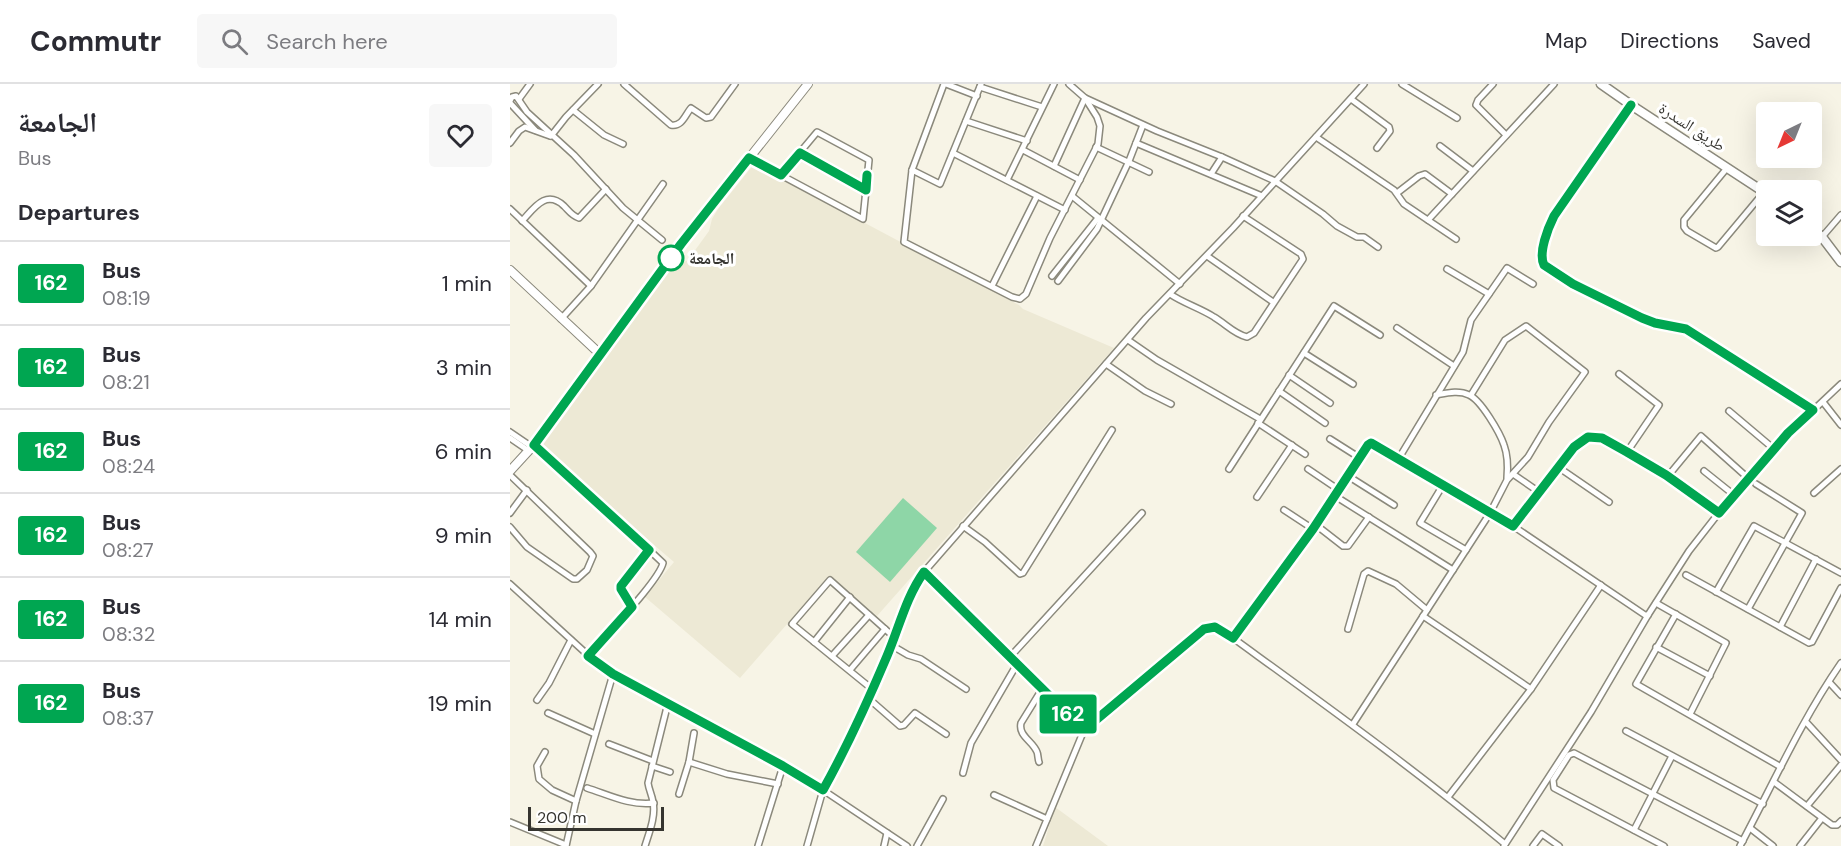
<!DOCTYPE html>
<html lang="en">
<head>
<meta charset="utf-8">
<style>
  body { margin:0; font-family:"DM Sans","Noto Naskh Arabic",sans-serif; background:#f7f7f7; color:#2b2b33; height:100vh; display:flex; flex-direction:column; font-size:22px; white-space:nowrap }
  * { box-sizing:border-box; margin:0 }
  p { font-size:20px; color:#7c7c81 }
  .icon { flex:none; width:33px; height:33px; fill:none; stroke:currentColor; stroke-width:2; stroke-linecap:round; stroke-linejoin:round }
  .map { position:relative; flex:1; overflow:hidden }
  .details { display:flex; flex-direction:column; background:#fff; width:510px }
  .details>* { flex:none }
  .badge { padding:0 12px; border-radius:4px; font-size:21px; line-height:39px }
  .needle { width:39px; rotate:223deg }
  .controls { position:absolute; left:1246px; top:18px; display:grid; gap:12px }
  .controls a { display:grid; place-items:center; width:66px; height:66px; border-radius:6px; background:#fff; box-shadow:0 6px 24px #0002; font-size:30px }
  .scale { position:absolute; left:18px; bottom:15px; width:136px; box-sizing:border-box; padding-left:6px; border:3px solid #35342f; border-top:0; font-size:16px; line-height:21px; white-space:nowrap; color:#35342f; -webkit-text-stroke:4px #fff; paint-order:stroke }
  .map>.badge { position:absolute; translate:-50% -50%; box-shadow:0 0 0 3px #fff }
  h2 { padding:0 18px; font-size:22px; line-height:54px }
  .round { display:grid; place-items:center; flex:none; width:63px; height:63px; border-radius:6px; background:#f7f7f7 }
  .head { display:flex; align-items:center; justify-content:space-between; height:102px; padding:0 18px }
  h1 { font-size:28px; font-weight:700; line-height:45px }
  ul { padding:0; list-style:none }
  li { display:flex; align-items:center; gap:18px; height:84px; padding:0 18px; border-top:2px solid #e1e1e2 }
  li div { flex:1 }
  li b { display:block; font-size:22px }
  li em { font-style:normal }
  li .badge { min-width:66px; font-weight:700; text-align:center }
  header { display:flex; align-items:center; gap:36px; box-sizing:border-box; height:84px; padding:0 30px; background:#fff; border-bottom:2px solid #e1e1e2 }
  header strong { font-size:28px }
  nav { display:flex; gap:33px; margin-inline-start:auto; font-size:21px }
  .search { width:420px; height:54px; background:#f7f7f7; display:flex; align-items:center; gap:15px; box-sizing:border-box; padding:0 21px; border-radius:6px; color:#7c7c81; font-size:22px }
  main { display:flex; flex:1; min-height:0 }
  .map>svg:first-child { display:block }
  .built { fill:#ede9d5 }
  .green { fill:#8ed6a7 }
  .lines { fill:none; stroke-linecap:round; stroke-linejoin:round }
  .street-casing { stroke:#8b897c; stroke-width:8 }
  .secondary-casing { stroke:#8b897c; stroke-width:10 }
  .primary-casing { stroke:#8b897c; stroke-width:11 }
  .street { stroke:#fff; stroke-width:5 }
  .secondary { stroke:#fff; stroke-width:8 }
  .primary { stroke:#fff; stroke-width:8 }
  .line-casing { stroke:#fff; stroke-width:14 }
  .line { stroke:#00a651; stroke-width:9 }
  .stop-dot { fill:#fff; stroke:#00a651; stroke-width:3 }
  .labels { text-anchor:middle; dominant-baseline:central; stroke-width:6; stroke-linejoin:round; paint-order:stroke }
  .street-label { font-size:16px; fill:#35342f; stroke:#fff }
  .stop-label { font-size:16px; font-weight:bold; fill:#35342f; stroke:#fff; text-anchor:start }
</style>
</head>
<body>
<header>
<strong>Commutr</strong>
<div class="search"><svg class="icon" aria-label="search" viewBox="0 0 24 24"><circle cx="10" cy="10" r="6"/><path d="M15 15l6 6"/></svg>Search here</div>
<nav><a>Map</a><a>Directions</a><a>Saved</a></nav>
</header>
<main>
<section class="details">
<div class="head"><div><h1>الجامعة</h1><p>Bus</p></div><a class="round"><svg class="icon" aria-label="heart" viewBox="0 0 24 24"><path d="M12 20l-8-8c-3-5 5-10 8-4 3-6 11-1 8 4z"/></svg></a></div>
<h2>Departures</h2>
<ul>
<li><span class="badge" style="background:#00a651;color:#fff">162</span><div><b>Bus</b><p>08:19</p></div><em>1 min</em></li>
<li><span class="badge" style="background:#00a651;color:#fff">162</span><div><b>Bus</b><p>08:21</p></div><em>3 min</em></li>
<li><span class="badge" style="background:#00a651;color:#fff">162</span><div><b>Bus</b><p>08:24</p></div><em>6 min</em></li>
<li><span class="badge" style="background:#00a651;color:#fff">162</span><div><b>Bus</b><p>08:27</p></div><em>9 min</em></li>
<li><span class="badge" style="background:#00a651;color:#fff">162</span><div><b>Bus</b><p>08:32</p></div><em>14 min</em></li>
<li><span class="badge" style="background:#00a651;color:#fff">162</span><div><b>Bus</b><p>08:37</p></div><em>19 min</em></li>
</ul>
</section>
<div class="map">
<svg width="1331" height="762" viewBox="0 0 1331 762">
  <rect width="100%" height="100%" fill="#f7f4e6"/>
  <g class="built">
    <path d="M244,80l265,141 4,4 91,39 -237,268 -48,-40 -89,102 -95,-81 29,-35 -135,-115 5,-6 1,-8 126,-164 17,-9 21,-29 3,-12 6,-10z"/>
    <path d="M545,723l53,39h-65z"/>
  </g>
  <path class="green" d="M393,414l34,30 -47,54 -34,-30z"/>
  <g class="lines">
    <g class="street-casing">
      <g id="street">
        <path d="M114,0l47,41c11,2 14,-10 20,-17l15,10 5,-1 24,-33"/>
        <path d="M434,0l-32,86 -8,72 108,55 8,2 6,-5 24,-56 48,-94 2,-18 -3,-9 -12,-19 -16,-14"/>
        <path d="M436,0l31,12"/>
        <path d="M892,0l55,34"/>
        <path d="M983,0l-15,16 -2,5 30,30"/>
        <path d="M470,3l62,20"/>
        <path d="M9,15l11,-15"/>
        <path d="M841,15l38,28 1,4 -13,17"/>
        <path d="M0,17l2,-4 4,-1 11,16 47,43 49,53 39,32"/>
        <path d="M0,19l25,27"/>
        <path d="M1121,21l-77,111c-8,14 -12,30 -11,46l30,22 70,34 12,5 31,6 127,81"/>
        <path d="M63,26l31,25 19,9"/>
        <path d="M456,37l61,20"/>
        <path d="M41,52l15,-19 32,-33"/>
        <path d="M806,53l78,53 10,14 52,35"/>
        <path d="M0,59l9,-12 6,-4 25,9"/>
        <path d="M626,59l126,53"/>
        <path d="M930,62l33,25"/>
        <path d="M586,63l53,25"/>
        <path d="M513,66l57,30"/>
        <path d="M290,69l66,37"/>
        <path d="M443,69l112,57"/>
        <path d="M239,74l114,61 6,-59 -52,-28 -36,43"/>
        <path d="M544,82l31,-68 72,33 65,26 53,24 48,33 14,12 20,11h7l14,10"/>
        <path d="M1217,84l-43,52v7l3,4 29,17 2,-1 46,-55"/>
        <path d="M402,86l28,14 41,-100"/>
        <path d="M701,90l11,-17"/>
        <path d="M497,96l47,-96"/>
        <path d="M887,109l22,-17 6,-2 27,20"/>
        <path d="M562,112l108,88"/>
        <path d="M0,125l81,77"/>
        <path d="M918,136l126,-136"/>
        <path d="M12,137c12,-13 24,-32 42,-15 5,5 8,10 15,12l27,-29"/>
        <path d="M1312,153l19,-22"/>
        <path d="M697,172l66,46"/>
        <path d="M937,185l42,25"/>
        <path d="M542,192l46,-58"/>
        <path d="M548,197l39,-52 32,-68 14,-36"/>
        <path d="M482,202l45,-90"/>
        <path d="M660,210c13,9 30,14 44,23 12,7 20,17 33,20l7,-4 49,-74 -2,-5 -58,-38"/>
        <path d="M51,235l30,-33 72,-102"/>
        <path d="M887,244l57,38"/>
        <path d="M618,256l29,20 103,59"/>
        <path d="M794,269l49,31"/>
        <path d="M596,280l39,27 26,13"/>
        <path d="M1109,290l40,31 -32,47"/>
        <path d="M779,291l41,28"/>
        <path d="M769,307l46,32"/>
        <path d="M926,311c11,-2 23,-5 33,0 12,5 31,38 35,50 4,11 4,22 3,33"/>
        <path d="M1313,318l18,23"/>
        <path d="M1219,327l45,38"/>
        <path d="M748,339l47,31"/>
        <path d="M0,348l22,15"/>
        <path d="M0,354l19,13"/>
        <path d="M820,355l30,19"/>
        <path d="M24,361l43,37 86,81c-4,18 -60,75 -74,93"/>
        <path d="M889,374l64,-106 8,-32 36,-52 26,16"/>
        <path d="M1048,383l51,35"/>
        <path d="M719,385l105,-163 46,29"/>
        <path d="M798,385l31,21"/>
        <path d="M1194,387l30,24"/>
        <path d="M1003,390l26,18"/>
        <path d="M0,391l80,77 3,4 -6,14 -10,9h-4l-46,-32 -17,-20"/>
        <path d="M838,392l46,29"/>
        <path d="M1158,392l33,-40 47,42"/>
        <path d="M933,401l-23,38 46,27"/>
        <path d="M1304,409l27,-24"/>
        <path d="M825,412l118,74"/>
        <path d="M747,413l35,-52"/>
        <path d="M774,426l29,19"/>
        <path d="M0,429l17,-23"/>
        <path d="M806,441l27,21h5l21,-29"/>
        <path d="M453,442l22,16 35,32 3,-1 89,-143"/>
        <path d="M1003,442l60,-79 15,-10 14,1 25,14 41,24 51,37"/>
        <path d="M414,488l160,158"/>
        <path d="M1176,491l123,68 3,-1 29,-54"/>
        <path d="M0,500l79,72 24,18 198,108 96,64"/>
        <path d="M1206,508l38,-66 87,47"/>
        <path d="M1146,519l70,40 -36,71"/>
        <path d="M122,523l-11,-18v-3l28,-36"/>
        <path d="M1238,525l54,-96 -46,-29"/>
        <path d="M1166,530l-40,70 145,83"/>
        <path d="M913,532l108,73"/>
        <path d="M1270,543l36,-68"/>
        <path d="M838,545l16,-55 4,-3 28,13 31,26"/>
        <path d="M723,554c47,-63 92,-127 135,-193l3,-2 142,83 132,89h3"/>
        <path d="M304,558l36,-45"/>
        <path d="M381,561l17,10 13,4 45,30"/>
        <path d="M1146,563l54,29"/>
        <path d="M322,572l37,-41"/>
        <path d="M500,573l132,-144"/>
        <path d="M340,586l35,-41"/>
        <path d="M1319,598l12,13"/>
        <path d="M362,605l-80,-65 38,-44 64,57"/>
        <path d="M358,614l32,28 4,-1 11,-12 31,21"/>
        <path d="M27,616l12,-17 22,-43"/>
        <path d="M38,629l47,21"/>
        <path d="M1296,638l35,38"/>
        <path d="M843,640l137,-211 17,-33 21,-23 21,-35 36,-50 -59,-46 -21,14 -34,55"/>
        <path d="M1116,647l137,73"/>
        <path d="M99,660l44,17"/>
        <path d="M35,668l-8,14 2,13 13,11 24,11"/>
        <path d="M179,678l38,12 51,10"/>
        <path d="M529,678c-1,-2 -1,-8 -2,-10 -4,-11 -19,-16 -16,-29l21,-34"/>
        <path d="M142,682l18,6"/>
        <path d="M453,689l8,-30 46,-79"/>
        <path d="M1264,698l58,43h5l4,-4"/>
        <path d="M77,704c22,7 43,18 67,15"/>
        <path d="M169,710l10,-32 5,-29"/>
        <path d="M484,711l53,24"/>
        <path d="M938,713l83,-108 70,-104"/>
        <path d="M1297,722l34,-41"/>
        <path d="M0,738l56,23"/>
        <path d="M1240,744l23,18"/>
        <path d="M1124,746l38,-74"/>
        <path d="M56,762l10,-45 37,-127"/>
        <path d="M135,762c4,-13 11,-30 8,-44 -1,-7 -4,-12 -5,-19l20,-80"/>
        <path d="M248,762l25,-80"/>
        <path d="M297,762l16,-56 26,-50 35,-78 29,-73 11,-17 222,-254 87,-90 131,-144"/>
        <path d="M374,762l3,-13"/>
        <path d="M407,762l26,-47"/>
        <path d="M526,762l48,-116 120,-101 11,-2 18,11c92,67 184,133 272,206"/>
        <path d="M994,762l87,-134 57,-97 41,-64 36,-46 62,-70 54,-51"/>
        <path d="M1023,762l9,-12 17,12"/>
        <path d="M1154,762l-110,-58 -1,-8 16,-25 5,-2 169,88"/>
        <path d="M1230,762c32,-60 62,-127 101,-183"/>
        <path d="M1290,762l22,-28"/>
      </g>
    </g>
    <g class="secondary-casing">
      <g id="secondary">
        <path d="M0,186l90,84"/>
        <path d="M0,387l22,-24 149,-203 127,-160"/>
      </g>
    </g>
    <g class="primary-casing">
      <g id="primary">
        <path d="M1091,0l30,21 136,89"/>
        <path d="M1302,144l10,9 19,25"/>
      </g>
    </g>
    <use href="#street" class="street"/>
    <use href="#secondary" class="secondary"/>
    <use href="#primary" class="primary"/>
  </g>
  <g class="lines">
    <g class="line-casing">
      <path id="line" d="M357,91l-1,15 -66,-37 -19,22 -32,-17 -68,86 -147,201 115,105 -28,36v3l11,18 -44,49 25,18 170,92 40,24c24,-43 45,-89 64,-134 12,-28 19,-59 37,-84l160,158 120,-101 11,-2 18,11 80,-109 55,-84 3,-2 142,83 61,-79 14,-10 14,1 25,14 39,23 53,38 69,-80 25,-23 -127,-81 -31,-6 -13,-5 -69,-34 -29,-19c-6,-12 4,-37 10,-49l77,-111"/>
    </g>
    <use href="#line" class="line"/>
  </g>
  <circle class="stop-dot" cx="161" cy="174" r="12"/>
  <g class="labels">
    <g class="street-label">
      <text transform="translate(1182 43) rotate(33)">طريق السدرة</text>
    </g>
    <g class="stop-label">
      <text x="179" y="174">الجامعة</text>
    </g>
  </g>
</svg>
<div class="controls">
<a><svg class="needle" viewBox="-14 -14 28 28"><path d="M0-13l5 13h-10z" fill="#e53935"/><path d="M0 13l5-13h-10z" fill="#7c7c81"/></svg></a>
<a><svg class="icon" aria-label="layers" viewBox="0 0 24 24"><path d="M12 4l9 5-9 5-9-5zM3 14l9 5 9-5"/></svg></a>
</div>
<div class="scale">200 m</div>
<b class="badge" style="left:558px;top:630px;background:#00a651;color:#fff">162</b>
</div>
</main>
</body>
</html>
